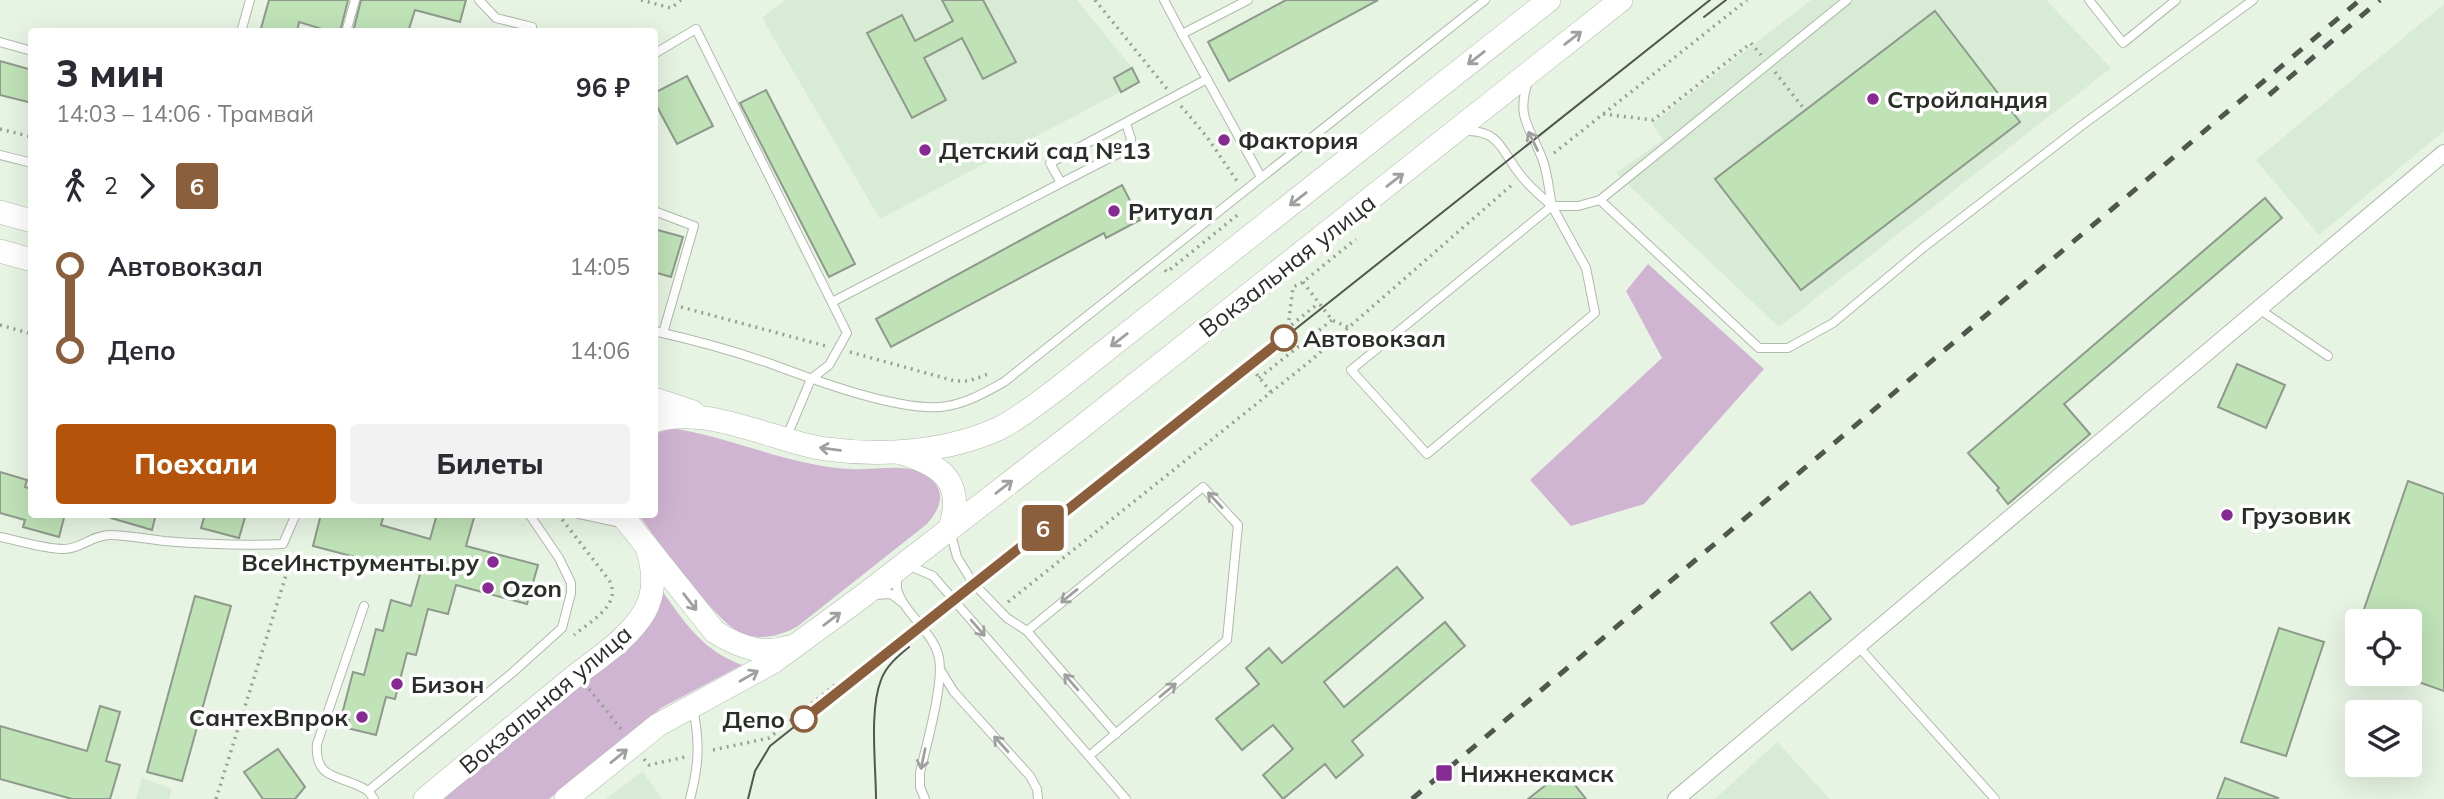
<!DOCTYPE html>
<html lang="ru">
<head>
<meta charset="utf-8">
<style>
  body { margin:0; font-family:Mulish,sans-serif; background:#f2f2f3; color:#2b2b33; height:100vh; display:flex; flex-direction:column; font-size:26px; white-space:nowrap }
  * { box-sizing:border-box; margin:0 }
  p { font-size:23px; color:#7c7c81 }
  .icon { flex:none; width:38px; height:38px; fill:none; stroke:currentColor; stroke-width:2; stroke-linecap:round; stroke-linejoin:round }
  .map { position:relative; flex:1; overflow:hidden }
  .panel { position:absolute; left:28px; top:28px; width:630px; height:490px; display:flex; flex-direction:column; background:#fff; border-radius:7px; box-shadow:0 7px 28px #0002 }
  .panel>* { flex:none }
  .badge { padding:0 14px; border-radius:5px; font-size:24px; line-height:46px }
  .fabs { position:absolute; left:2345px; top:609px; display:grid; gap:14px }
  .fabs a { display:grid; place-items:center; width:77px; height:77px; border-radius:7px; background:#fff; box-shadow:0 7px 28px #0002; font-size:35px }
  .map>.badge { position:absolute; translate:-50% -50%; box-shadow:0 0 0 4px #fff }
  .legs { display:flex; align-items:center; gap:10px; height:77px; padding:0 28px; font-size:23px }
  .legs p { margin-inline-start:auto }
  .head { display:flex; align-items:center; justify-content:space-between; height:119px; padding:0 28px }
  h1 { font-size:38px; font-weight:800; line-height:52px }
  .action { display:flex; gap:14px; margin-top:auto; padding:14px 28px }
  .action a { flex:1; height:80px; border-radius:7px; background:#b45309; color:#fff; font-size:28px; font-weight:800; line-height:80px; text-align:center }
  .action a+a { background:#f2f2f3; color:#2b2b33 }
  ul { padding:0 28px; list-style:none }
  li { display:flex; align-items:center; gap:24px; height:84px; font-size:26px }
  li i { display:grid; place-items:center; width:10px; height:100%; margin:0 9px; background:currentColor }
  li i::after { content:''; width:18px; height:18px; margin:-9px; border:5px solid; border-radius:50%; background:#fff }
  li p { margin-inline-start:auto }
  li:first-child i { background:linear-gradient(#0000 50%,currentColor 0) }
  li:last-child i { background:linear-gradient(currentColor 50%,#0000 0) }
  .map>svg:first-child { display:block }
  .built { fill:#d8ebd4 }
  .green { fill:#d0b5d3 }
  .building { fill:#bfe2b7; stroke:#8e9a8b; stroke-width:2 }
  .lines { fill:none; stroke-linecap:round; stroke-linejoin:round }
  .service-casing { stroke:#aebbab; stroke-width:10 }
  .minor-casing { stroke:#aebbab; stroke-width:18 }
  .secondary-casing { stroke:#aebbab; stroke-width:24 }
  .path { stroke:#97a194; stroke-width:3.5; stroke-dasharray:2 5; stroke-linecap:butt }
  .service { stroke:#fff; stroke-width:8 }
  .minor { stroke:#fff; stroke-width:16 }
  .secondary { stroke:#fff; stroke-width:23 }
  .tram { stroke:#4f574e; stroke-width:2 }
  .rail { stroke:#4f574e; stroke-width:5; stroke-dasharray:12 12; stroke-linecap:butt }
  .oneway { stroke:#9fa19e }
  .line-1-casing { stroke:#fff; stroke-width:16 }
  .line-1 { stroke:#8b5e3c; stroke-width:10 }
  .poi-dot { fill:#872a94; stroke:#fff; stroke-width:2.5 }
  .stop-1-dot { fill:#fff; stroke:#8b5e3c; stroke-width:3.5 }
  .labels { text-anchor:middle; dominant-baseline:central; stroke-width:7; stroke-linejoin:round; paint-order:stroke }
  .poi-label { font-size:24px; font-weight:bold; fill:#292f28; stroke:#fff; text-anchor:start }
  .street-label { font-size:24px; fill:#292f28; stroke:#fff }
  .stop-label { font-size:24px; font-weight:bold; fill:#292f28; stroke:#fff; text-anchor:start }
</style>
</head>
<body>
<div class="map">
<svg width="2444" height="799" viewBox="0 0 2444 799">
  <rect width="100%" height="100%" fill="#e7f4e3"/>
  <g class="built">
    <path d="M785,0h292l55,68 7,14 -259,137 -118,-201z"/>
    <path d="M1811,0h235l65,68 -332,259 -163,-154 47,-33 -11,-16z"/>
    <path d="M2444,4v127l-125,104 -63,-75z"/>
    <path d="M1777,742l53,57h-115z"/>
    <path d="M643,772l19,27h-56l36,-27z"/>
    <path d="M142,778l30,11 -3,10h-33z"/>
  </g>
  <g class="green">
    <path d="M1648,264l116,105 -120,135 -73,22 -41,-46 132,-122 -36,-67z"/>
    <path d="M671,428c61,9 118,38 180,41 23,2 59,-8 79,9 17,15 10,31 -3,46l-129,102c-17,10 -37,15 -57,7 -24,-10 -85,-94 -102,-118l15,-1 1,-80z"/>
    <path d="M662,591c24,33 40,59 80,74l-81,43 -112,91h-106z"/>
  </g>
  <g class="building">
    <path d="M269,0h79l-8,32h-8l-33,-10 -2,10h-37z"/>
    <path d="M361,0h105l-6,22 -45,-12 -7,22h-55z"/>
    <path d="M942,0h41l33,62 -33,17 -21,-41 -38,20 22,42 -34,18 -45,-85 35,-18 13,26 38,-20z"/>
    <path d="M1286,0h92l-149,81 -21,-39z"/>
    <path d="M1935,11l85,111 -219,168 -86,-111z"/>
    <path d="M0,61l32,9v33l-32,-8z"/>
    <path d="M1132,68l7,14 -18,10 -7,-14z"/>
    <path d="M687,76l26,50 -36,18 -23,-43v-8z"/>
    <path d="M766,90l89,174 -26,13 -89,-174z"/>
    <path d="M1122,185l18,35 -34,18 -2,-5 -213,114 -15,-28z"/>
    <path d="M2265,198l17,20 -218,186 26,30 -82,70 -11,-14 2,-2 -31,-35z"/>
    <path d="M654,229l29,8 -12,40 -17,-5z"/>
    <path d="M2237,364l48,21 -19,43 -48,-21z"/>
    <path d="M0,472l27,8 -2,7 7,2v25h33l-6,23 -36,-10 2,-7 -25,-7z"/>
    <path d="M2408,481l36,13v197l-34,-12v-58h-50z"/>
    <path d="M112,514h44l-4,16 -41,-12z"/>
    <path d="M205,514h41l-7,24 -38,-10z"/>
    <path d="M321,514h63l-3,11 49,14 7,-25h38l-9,32 72,19 -11,39 -71,-19 -8,29 -20,-5 -12,46 -9,-2 -12,46 -9,-2 -10,38 -29,-7 2,-8 -8,-2 12,-46 11,3 12,-46 7,2 8,-31 20,6 9,-32 -107,-28z"/>
    <path d="M1397,567l26,31 -99,84 20,25 101,-85 20,24 -113,95 11,14 -27,23 -11,-14 -42,35 -20,-24 30,-26 -20,-24 -31,25 -26,-31 43,-35 -13,-16 23,-20 13,15z"/>
    <path d="M1810,592l21,27 -39,31 -21,-27z"/>
    <path d="M195,596l36,10 -49,175 -35,-9z"/>
    <path d="M2279,628l45,14 -38,114 -45,-14z"/>
    <path d="M100,706l20,6 -14,49 14,4 -10,34h-38l-72,-20v-53l87,25z"/>
    <path d="M278,749l27,38 -10,12h-32l-19,-27z"/>
    <path d="M1564,771l22,28h-58z"/>
    <path d="M2225,778l53,20 -1,1h-60z"/>
  </g>
  <g class="lines">
    <g class="service-casing">
      <g id="service">
        <path d="M479,0l17,18 36,9 -1,5"/>
        <path d="M1164,0l18,34"/>
        <path d="M1248,0l-66,34 79,143"/>
        <path d="M2089,0l34,43 53,-43"/>
        <path d="M241,32l9,-32"/>
        <path d="M346,32l9,-32"/>
        <path d="M0,42l32,9"/>
        <path d="M654,54l42,-25 151,304 -18,32 -18,14 -24,57"/>
        <path d="M1528,82c-13,37 4,47 15,79 5,14 6,30 9,45"/>
        <path d="M1465,131c37,-2 38,25 58,47 8,10 19,19 29,28h26l22,-6 247,-200"/>
        <path d="M0,155l32,8"/>
        <path d="M1061,183l68,-35 2,-9 -5,-16"/>
        <path d="M1600,200l159,148h29l45,-25 91,-76 157,-121 172,-126"/>
        <path d="M1552,206l34,62 9,45 -168,141 -76,-84z"/>
        <path d="M654,211l40,15 -31,107"/>
        <path d="M832,302l229,-119 -11,-20 157,-84"/>
        <path d="M2259,309l69,47"/>
        <path d="M654,331c40,9 81,20 120,34 44,16 120,45 166,42 24,-2 44,-14 64,-25l481,-382"/>
        <path d="M579,514l42,9"/>
        <path d="M951,534l6,23 16,26 34,35 20,13 89,103"/>
        <path d="M0,537c20,4 44,12 64,12 17,0 28,-14 46,-14 17,0 36,4 54,6 39,3 79,5 119,3l13,-30"/>
        <path d="M910,566l23,10 193,223"/>
        <path d="M898,573c0,5 -2,12 -1,16 6,23 34,41 41,65 8,25 -12,91 -18,119v14l5,12"/>
        <path d="M873,595l18,-1 12,9"/>
        <path d="M364,606l-47,138c-3,39 27,30 51,47"/>
        <path d="M1027,631l176,-144 35,38 -11,115 -138,116"/>
        <path d="M1857,645l138,154"/>
        <path d="M941,671l13,21 76,84 7,13 1,10"/>
        <path d="M374,799l-6,-8 144,-118 50,-45 9,-35v-10l-12,-25 -30,-44"/>
        <path d="M690,799c9,-34 10,-57 3,-91"/>
      </g>
    </g>
    <g class="minor-casing">
      <path id="minor" d="M1676,799l768,-646"/>
    </g>
    <g class="secondary-casing">
      <g id="secondary">
        <path d="M0,212l32,9"/>
        <path d="M0,251l32,9"/>
        <path d="M654,399l39,13"/>
        <path d="M654,421c41,-12 82,4 121,15 17,5 34,11 52,13 56,8 121,3 173,-21 20,-10 39,-26 57,-39l492,-389"/>
        <path d="M901,453c41,12 64,29 49,75"/>
        <path d="M621,514l94,118c23,14 47,24 74,15"/>
        <path d="M425,799c48,-40 97,-79 145,-119 25,-20 59,-41 75,-69 11,-20 9,-42 2,-63"/>
        <path d="M566,799l92,-74 115,-63 90,-66 216,-167 542,-429"/>
      </g>
    </g>
    <g class="path">
      <path d="M641,0l30,8 10,-8"/>
      <path d="M1095,0l72,89"/>
      <path d="M1775,72l30,38"/>
      <path d="M1181,106l26,31 30,44"/>
      <path d="M1603,114l50,6 98,-77 10,12"/>
      <path d="M0,129l32,8"/>
      <path d="M1554,153l193,-153"/>
      <path d="M1165,270l2,2 73,-59"/>
      <path d="M1303,282l29,38 18,8"/>
      <path d="M681,307l145,39"/>
      <path d="M0,325l32,9"/>
      <path d="M1288,327l5,-40 10,-5 53,-43"/>
      <path d="M850,352l105,29h14l22,-8"/>
      <path d="M1259,378l73,-58"/>
      <path d="M1271,392l-25,-31 73,-58"/>
      <path d="M558,514l51,66c14,24 -18,41 -35,55"/>
      <path d="M1008,602l301,-240 205,-179"/>
      <path d="M589,689l32,40"/>
      <path d="M713,750l56,-12 66,-53"/>
      <path d="M644,759l5,6 36,-8"/>
      <path d="M216,799l72,-230 -1,-13"/>
    </g>
    <use href="#service" class="service"/>
    <use href="#minor" class="minor"/>
    <use href="#secondary" class="secondary"/>
    <g class="tram">
      <path d="M1704,17l22,-17"/>
      <path d="M748,799l7,-28 15,-25 940,-746"/>
      <path d="M876,799c0,-33 -7,-89 5,-119 5,-14 17,-24 28,-33"/>
    </g>
    <g class="rail">
      <path d="M2269,95l111,-95"/>
      <path d="M1412,799l948,-799"/>
    </g>
  </g>
  <defs><path id="oneway-shaft" d="M-6 0H5M1.5-3L5.5 0L1.5 3" fill="none" stroke-width="1.6" stroke-linecap="round" stroke-linejoin="round" transform="scale(1.75)"/></defs>
  <g class="oneway">
    <use href="#oneway-shaft" transform="translate(1573 38) rotate(-38)"/>
    <use href="#oneway-shaft" transform="translate(1476 58) rotate(142)"/>
    <use href="#oneway-shaft" transform="translate(1533 141) rotate(-116)"/>
    <use href="#oneway-shaft" transform="translate(1395 180) rotate(-38)"/>
    <use href="#oneway-shaft" transform="translate(1298 199) rotate(142)"/>
    <use href="#oneway-shaft" transform="translate(1119 340) rotate(142)"/>
    <use href="#oneway-shaft" transform="translate(830 449) rotate(-172)"/>
    <use href="#oneway-shaft" transform="translate(1004 487) rotate(-38)"/>
    <use href="#oneway-shaft" transform="translate(1215 500) rotate(-133)"/>
    <use href="#oneway-shaft" transform="translate(1069 596) rotate(141)"/>
    <use href="#oneway-shaft" transform="translate(690 602) rotate(52)"/>
    <use href="#oneway-shaft" transform="translate(832 619) rotate(-37)"/>
    <use href="#oneway-shaft" transform="translate(978 628) rotate(49)"/>
    <use href="#oneway-shaft" transform="translate(749 676) rotate(-30)"/>
    <use href="#oneway-shaft" transform="translate(1071 682) rotate(-131)"/>
    <use href="#oneway-shaft" transform="translate(1168 690) rotate(-40)"/>
    <use href="#oneway-shaft" transform="translate(1001 744) rotate(-132)"/>
    <use href="#oneway-shaft" transform="translate(619 756) rotate(-39)"/>
    <use href="#oneway-shaft" transform="translate(923 759) rotate(102)"/>
  </g>
  <g class="lines">
    <g class="line-1-casing">
      <path id="line-1" d="M804,719l480,-381"/>
    </g>
    <use href="#line-1" class="line-1"/>
  </g>
  <g class="poi-dot">
    <circle cx="1873" cy="99" r="7"/>
    <circle cx="1224" cy="140" r="7"/>
    <circle cx="925" cy="150" r="7"/>
    <circle cx="1114" cy="211" r="7"/>
    <circle cx="2227" cy="515" r="7"/>
    <circle cx="493" cy="562" r="7"/>
    <circle cx="488" cy="588" r="7"/>
    <circle cx="397" cy="684" r="7"/>
    <circle cx="362" cy="717" r="7"/>
    <rect x="1435" y="764" width="18" height="18" rx="3.5"/>
  </g>
  <g class="stop-1-dot">
    <circle cx="1284" cy="338" r="12"/>
    <circle cx="804" cy="719" r="12"/>
  </g>
  <g class="labels">
    <g class="poi-label">
      <text x="1887" y="99">Стройландия</text>
      <text x="1238" y="140">Фактория</text>
      <text x="939" y="150">Детский сад №13</text>
      <text x="1128" y="211">Ритуал</text>
      <text x="2241" y="515">Грузовик</text>
      <text x="479" y="562" text-anchor="end">ВсеИнструменты.ру</text>
      <text x="502" y="588">Ozon</text>
      <text x="411" y="684">Бизон</text>
      <text x="348" y="717" text-anchor="end">СантехВпрок</text>
      <text x="1460" y="773">Нижнекамск</text>
    </g>
    <g class="street-label">
      <text transform="translate(1287 265) rotate(-38)">Вокзальная улица</text>
      <text transform="translate(545 699) rotate(-40)">Вокзальная улица</text>
    </g>
    <g class="stop-label">
      <text x="1303" y="338">Автовокзал</text>
      <text x="785" y="719" text-anchor="end">Депо</text>
    </g>
  </g>
</svg>
<div class="fabs">
<a><svg class="icon" aria-label="locate" viewBox="0 0 24 24"><circle cx="12" cy="12" r="6"/><path d="M12 2v4M12 18v4M2 12h4M18 12h4"/></svg></a>
<a><svg class="icon" aria-label="layers" viewBox="0 0 24 24"><path d="M12 4l9 5-9 5-9-5zM3 14l9 5 9-5"/></svg></a>
</div>
<b class="badge" style="left:1043px;top:528px;background:#8b5e3c;color:#fff">6</b>
<section class="panel">
<div class="head"><div><h1>3 мин</h1><p>14:03 – 14:06 · Трамвай</p></div><b>96 ₽</b></div>
<div class="legs"><svg class="icon" aria-label="walk" viewBox="0 0 24 24"><circle cx="13" cy="4" r="2"/><path d="M13 8l-2 6 4 7M11 14l-3 7M7 12l3-4h3l4 4"/></svg>2<svg class="icon" aria-label="forward" viewBox="0 0 24 24"><path d="M9 5l7 7-7 7"/></svg><b class="badge" style="background:#8b5e3c;color:#fff">6</b></div>
<ul>
<li><i style="color:#8b5e3c"></i><b>Автовокзал</b><p>14:05</p></li>
<li><i style="color:#8b5e3c"></i><b>Депо</b><p>14:06</p></li>
</ul>
<div class="action"><a>Поехали</a><a>Билеты</a></div>
</section>
</div>
</body>
</html>
